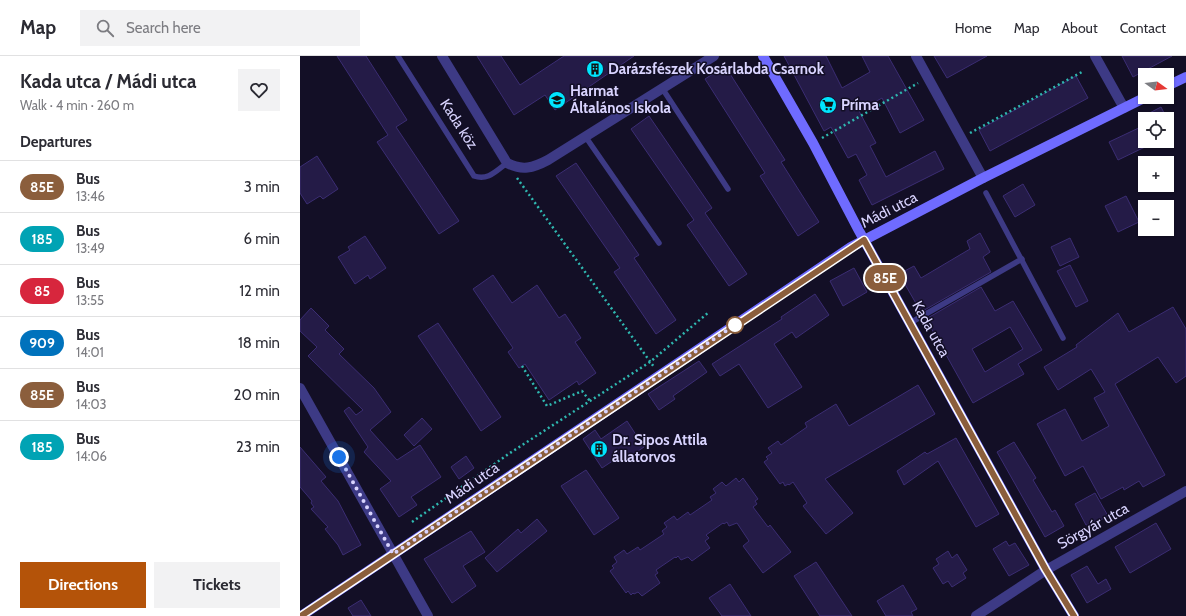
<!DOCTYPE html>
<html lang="en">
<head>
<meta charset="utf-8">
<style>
  body { margin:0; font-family:Cabin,sans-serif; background:#f2f2f3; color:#2b2b33; height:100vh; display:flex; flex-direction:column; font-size:15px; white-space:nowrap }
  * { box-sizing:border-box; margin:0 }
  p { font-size:13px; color:#7c7c81 }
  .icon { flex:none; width:22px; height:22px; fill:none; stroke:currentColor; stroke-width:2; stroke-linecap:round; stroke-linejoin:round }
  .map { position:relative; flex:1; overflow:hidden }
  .sheet { display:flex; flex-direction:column; background:#fff; width:300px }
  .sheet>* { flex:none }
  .badge { padding:0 8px; border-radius:13px; font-size:14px; line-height:26px }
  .needle { width:26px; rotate:105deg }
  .controls { position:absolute; left:838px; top:12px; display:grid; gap:8px }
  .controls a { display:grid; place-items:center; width:36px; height:36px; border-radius:0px; background:#fff; box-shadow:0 1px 3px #0004; font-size:20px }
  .you { position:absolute; width:20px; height:20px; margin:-10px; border:3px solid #fff; border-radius:50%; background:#1a73e8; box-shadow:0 0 0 6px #1a73e833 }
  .map>.badge { position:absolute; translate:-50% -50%; box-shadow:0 0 0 2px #fff }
  h2 { padding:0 20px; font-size:15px; line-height:36px }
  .round { display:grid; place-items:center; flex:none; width:42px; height:42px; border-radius:0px; background:#f2f2f3 }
  .overview { display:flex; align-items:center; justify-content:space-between; height:68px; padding:0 20px }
  h1 { font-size:19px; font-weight:700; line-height:30px }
  .button { display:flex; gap:8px; margin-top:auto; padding:8px 20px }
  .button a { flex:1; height:46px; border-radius:0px; background:#b45309; color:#fff; font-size:16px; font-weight:700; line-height:46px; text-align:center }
  .button a+a { background:#f2f2f3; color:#2b2b33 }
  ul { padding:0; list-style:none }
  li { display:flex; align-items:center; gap:12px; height:52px; padding:0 20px; border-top:1px solid #e1e1e2 }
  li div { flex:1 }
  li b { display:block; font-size:15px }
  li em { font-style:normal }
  li .badge { min-width:44px; font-weight:700; text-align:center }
  header { display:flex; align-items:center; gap:24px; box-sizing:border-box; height:56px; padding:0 20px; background:#fff; border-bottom:1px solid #e1e1e2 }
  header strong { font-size:19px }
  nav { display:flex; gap:22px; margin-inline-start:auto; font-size:14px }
  .search { width:280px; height:36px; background:#f2f2f3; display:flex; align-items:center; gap:10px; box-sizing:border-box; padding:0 14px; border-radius:0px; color:#7c7c81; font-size:15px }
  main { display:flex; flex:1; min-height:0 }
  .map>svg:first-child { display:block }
  .building { fill:#241b47; stroke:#3b2d73; fill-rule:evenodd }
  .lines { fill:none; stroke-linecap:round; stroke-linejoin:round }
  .path { stroke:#2fb8b0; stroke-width:2.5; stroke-dasharray:2 3; stroke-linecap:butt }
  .lane { stroke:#3d3a85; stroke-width:5.5 }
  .street { stroke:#3d3a85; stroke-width:10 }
  .secondary { stroke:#6f6bff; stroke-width:10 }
  .line-casing { stroke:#fff; stroke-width:9 }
  .line { stroke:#8b5e3c; stroke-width:6 }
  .walk { stroke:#d9d4ff; stroke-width:4; stroke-dasharray:0 7.2 }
  .stop-dot { fill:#fff; stroke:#8b5e3c; stroke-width:2 }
  .labels { text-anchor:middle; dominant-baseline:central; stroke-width:3; stroke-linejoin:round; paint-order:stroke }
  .poi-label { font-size:15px; font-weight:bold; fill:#d9d4ff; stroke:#130f26; text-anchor:start }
  .street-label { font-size:15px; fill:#d9d4ff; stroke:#130f26 }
</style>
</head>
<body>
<header>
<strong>Map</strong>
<div class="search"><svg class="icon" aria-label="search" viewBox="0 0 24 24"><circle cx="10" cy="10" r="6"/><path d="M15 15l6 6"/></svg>Search here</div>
<nav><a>Home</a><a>Map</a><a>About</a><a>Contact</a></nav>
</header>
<main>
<section class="sheet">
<div class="overview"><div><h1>Kada utca / Mádi utca</h1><p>Walk · 4 min · 260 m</p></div><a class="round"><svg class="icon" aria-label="heart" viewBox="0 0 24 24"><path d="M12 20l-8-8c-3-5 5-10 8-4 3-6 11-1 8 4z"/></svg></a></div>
<h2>Departures</h2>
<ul>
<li><span class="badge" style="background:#8b5e3c;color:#fff">85E</span><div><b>Bus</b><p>13:46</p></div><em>3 min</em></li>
<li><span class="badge" style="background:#00a3b4;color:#fff">185</span><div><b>Bus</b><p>13:49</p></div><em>6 min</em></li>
<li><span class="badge" style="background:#d7263d;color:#fff">85</span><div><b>Bus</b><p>13:55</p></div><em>12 min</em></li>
<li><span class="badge" style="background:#0072bc;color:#fff">909</span><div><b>Bus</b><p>14:01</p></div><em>18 min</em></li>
<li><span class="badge" style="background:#8b5e3c;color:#fff">85E</span><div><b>Bus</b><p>14:03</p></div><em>20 min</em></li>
<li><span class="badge" style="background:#00a3b4;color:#fff">185</span><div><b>Bus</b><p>14:06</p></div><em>23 min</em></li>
</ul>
<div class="button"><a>Directions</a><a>Tickets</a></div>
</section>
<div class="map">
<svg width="886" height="560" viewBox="0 0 886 560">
  <rect width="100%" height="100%" fill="#130f26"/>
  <g class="building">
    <path d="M37,0h29l41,64 -11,7 63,94 -20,13 -62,-92 11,-7z"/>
    <path d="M177,0h24l19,29 44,-29h70l-79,54 -10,-15 -31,20z"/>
    <path d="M484,0h42l16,32 28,-16 -8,-16h26l36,64 -24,13 -18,-35 -23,13 17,32 -6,3 16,31 49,-26 9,18 -72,36 -13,-25 8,-5 -11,-21 -8,4 -17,-31 -7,4z"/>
    <path d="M634,0h53l-40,22z"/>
    <path d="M822,0h50l-39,21z"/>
    <path d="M425,10l60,94 -4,2 38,60 -21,14 -38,-60 5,-3 -60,-94z"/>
    <path d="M776,20l12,22 -98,53 -11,-21z"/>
    <path d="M861,51l6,12h-29z"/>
    <path d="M349,60l63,92 -7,5 42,61 -18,12 -42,-61 7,-5 -63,-91z"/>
    <path d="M845,69v22l-27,13 -9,-18z"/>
    <path d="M17,100l21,33 -15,10 -3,-3 -13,8 -7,-11v-26z"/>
    <path d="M276,107l63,92 -5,3 42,62 -20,14 -42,-62 6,-4 -64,-92z"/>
    <path d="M723,128l12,21 -20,12 -12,-21z"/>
    <path d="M826,140l13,26 -21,10 -13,-26z"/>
    <path d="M680,177l10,19 -7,5 8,15 -70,40 -22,-38 15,-8 7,12 49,-29 -3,-8z"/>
    <path d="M65,180l21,32 -16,11 -2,-4 -13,9 -17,-27 12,-7 -2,-3z"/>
    <path d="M770,182l9,19 -19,9 -9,-19z"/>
    <path d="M770,209l18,36 -12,6 -19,-36z"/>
    <path d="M554,212l13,24 -24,14 -13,-25z"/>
    <path d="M193,219l19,28 25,-18 22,33 6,-4 16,24 -6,4 21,31 -17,12 -2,-4 -28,19 -24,-36 -6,4 -11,-16 5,-4 -40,-59z"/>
    <path d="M681,231l14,24 18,-10 29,49 -24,14 6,10 -51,29 -47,-84zM710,271l13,22 -38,23 -13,-23z"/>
    <path d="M515,238l14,21 -33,23 -4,-6 -18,12 28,43 -34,21 -29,-44 -19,12 -8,-12 70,-45 -1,-2z"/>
    <path d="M873,251l13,22v47l-10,7 -18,-26 -43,27 50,91 -22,12 -4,-6 -15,9 -1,-3 -22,12 -18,-33 -18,10 -28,-52 28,-15 17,32 27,-15 -15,-28 11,-6 -14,-23 -33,21 -14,-23 33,-20 -1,-2 42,-32 11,19z"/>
    <path d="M11,252l18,18 -4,4 19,19 -5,5 35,34 17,24 -21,18 27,30 23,-15 21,32 -30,20 6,8 -18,12 -19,-28 11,-8 -27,-29 4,-5 -24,-36 5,-4 7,8 7,-5 -55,-54 9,-9 -17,-16v-11z"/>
    <path d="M138,267l63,94 -20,14 -63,-95z"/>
    <path d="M399,305l8,11 -34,24 2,3 -16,11 -11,-16z"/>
    <path d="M618,329l17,29 -110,65 28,34 -27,21 -23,-28 4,-3 -14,-21 -4,3 -1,-1 -3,2 -2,-4 -3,2 -16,-22 4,-3 -2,-2 6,-4 -4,-5 10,-7 3,4 26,-18 -2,-4 31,-19 13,22z"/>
    <path d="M122,362l10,11 -18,17 -10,-11z"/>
    <path d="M327,365l17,26 -18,12 -3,-5 -21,14 -19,-29 12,-9 6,9z"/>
    <path d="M656,382l43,76 -23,13 -38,-66 -34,24 -7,-14 28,-19 2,2z"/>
    <path d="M714,386l22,36 -3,2 19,32 3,-2 9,16 -19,11 -48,-85z"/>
    <path d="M0,391l26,30 -5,4 17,20 23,44 -18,10 -5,-10 -13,-16 3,-2 -17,-18 3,-2 -3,-4 1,-2 -12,-14z"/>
    <path d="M166,400l8,12 -15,11 -8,-12z"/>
    <path d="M286,414l33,48 -25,17 -33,-49z"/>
    <path d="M436,422l3,4 4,-4 15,21 -3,2 2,3 -4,3 15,20 2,-2 21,27 -28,21 -20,-27 6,-5 -12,-18 -8,3 -2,-4 -3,2 -1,-1 -17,12 3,3 -4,3 5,7 -18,13 -4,-4 -7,3 -3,-4 -2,2 -1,-1 -19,13 2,3 -3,2 5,8 -18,13 -4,-4 -4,2 -1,-1 -2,2 -3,-4 -2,2 -16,-22 4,-3 -2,-2 5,-4 -3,-5 10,-7 3,4 11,-7 2,3 24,-16 -2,-3 5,-4 -3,-4 10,-7 3,4 11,-8 2,3 22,-15 -2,-3 6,-4 -3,-4 9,-7 4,4z"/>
    <path d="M795,437l13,23 -17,9h-5l-11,-21z"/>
    <path d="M237,463l10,12 -50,41 -12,-14 33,-29 3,4z"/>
    <path d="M856,467l15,26 -41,24 -15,-26z"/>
    <path d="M171,475l14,21 -22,14 13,20 -24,17 -28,-44z"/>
    <path d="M706,485l3,5 6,-3 14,22 -20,11 -16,-27z"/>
    <path d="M648,495l4,7 5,-4 10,16 -4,3 3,5 -14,9 -4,-6 -5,3 -10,-16 6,-4 -3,-5z"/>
    <path d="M516,506l36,54h-32l-26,-40z"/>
    <path d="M787,510l11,18 8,-5 5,10 -24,14 -16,-28z"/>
    <path d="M430,528l21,32h-29l-13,-18z"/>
    <path d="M603,529l14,24 -6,3 2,4h-27l-9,-15z"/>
    <path d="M61,544l10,16h-18l-5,-8z"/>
  </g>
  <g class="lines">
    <g class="path">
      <path d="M670,77l112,-61"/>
      <path d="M522,82l96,-55"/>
      <path d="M217,122l137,189"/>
      <path d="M222,310l25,40 35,-15 8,10"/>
      <path d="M112,466l98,-69 140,-91 59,-50"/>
    </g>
    <g class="lane">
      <path d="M98,0l76,120c14,5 22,-5 33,-13"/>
      <path d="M362,32l66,101"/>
      <path d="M285,80l74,107"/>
      <path d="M686,137l77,145"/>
      <path d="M610,267l112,-64"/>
    </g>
    <g class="street">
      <path d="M142,0l65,107c15,8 26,5 41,-3l166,-104"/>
      <path d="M616,0l67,122"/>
      <path d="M795,0l29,52"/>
      <path d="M0,332l128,228"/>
      <path d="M676,560l70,-46 140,-79"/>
    </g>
    <g class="secondary">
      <path d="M463,0l50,87 45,86 188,341 28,46"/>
      <path d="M867,30l19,-9"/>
      <path d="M1,560l550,-369 132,-69 163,-81"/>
    </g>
  </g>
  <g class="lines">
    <g class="line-casing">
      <path id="line" d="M1,560l563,-376 182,330 28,46"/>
    </g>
    <use href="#line" class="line"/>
    <path class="walk" d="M39,401l54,97 342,-229"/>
  </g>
  <defs>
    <g id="building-disc" transform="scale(0.9)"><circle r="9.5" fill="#00e5ff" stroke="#130f26"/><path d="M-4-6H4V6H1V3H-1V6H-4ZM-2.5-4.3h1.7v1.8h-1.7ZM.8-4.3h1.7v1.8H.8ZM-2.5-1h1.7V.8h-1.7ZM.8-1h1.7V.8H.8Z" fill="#111"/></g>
    <g id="school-disc" transform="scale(0.9)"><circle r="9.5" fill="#00e5ff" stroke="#130f26"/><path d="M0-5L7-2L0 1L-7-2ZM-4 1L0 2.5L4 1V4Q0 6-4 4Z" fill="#111"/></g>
    <g id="supermarket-disc" transform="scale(0.9)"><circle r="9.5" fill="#00e5ff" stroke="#130f26"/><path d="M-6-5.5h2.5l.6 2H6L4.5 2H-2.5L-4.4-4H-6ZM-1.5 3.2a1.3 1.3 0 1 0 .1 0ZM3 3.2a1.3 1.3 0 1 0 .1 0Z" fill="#111"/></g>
  </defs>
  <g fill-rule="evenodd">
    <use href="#building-disc" x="295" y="13"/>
    <use href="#school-disc" x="257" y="44"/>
    <use href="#supermarket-disc" x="528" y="49"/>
    <use href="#building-disc" x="299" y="393"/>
  </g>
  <circle class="stop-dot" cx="435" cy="269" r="8"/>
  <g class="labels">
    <g class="poi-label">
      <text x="308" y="13">Darázsfészek Kosárlabda Csarnok</text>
      <text x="270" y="35">Harmat<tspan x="270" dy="17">Általános Iskola</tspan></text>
      <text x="541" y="49">Príma</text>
      <text x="312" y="384">Dr. Sipos Attila<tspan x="312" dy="17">állatorvos</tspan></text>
    </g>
    <g class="street-label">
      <text transform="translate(159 68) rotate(57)">Kada köz</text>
      <text transform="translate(589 154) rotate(-27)">Mádi utca</text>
      <text transform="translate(631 273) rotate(61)">Kada utca</text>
      <text transform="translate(172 427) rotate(-34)">Mádi utca</text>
      <text transform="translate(793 470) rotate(-29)">Sörgyár utca</text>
    </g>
  </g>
</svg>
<div class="controls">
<a><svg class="needle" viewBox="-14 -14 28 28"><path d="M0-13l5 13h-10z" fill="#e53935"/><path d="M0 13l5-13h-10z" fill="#7c7c81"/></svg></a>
<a><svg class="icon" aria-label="locate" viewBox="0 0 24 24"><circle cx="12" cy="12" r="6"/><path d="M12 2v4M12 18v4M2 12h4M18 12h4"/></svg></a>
<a>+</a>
<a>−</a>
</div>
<div class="you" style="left:39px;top:401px"></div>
<b class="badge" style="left:585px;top:222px;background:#8b5e3c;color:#fff">85E</b>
</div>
</main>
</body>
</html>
